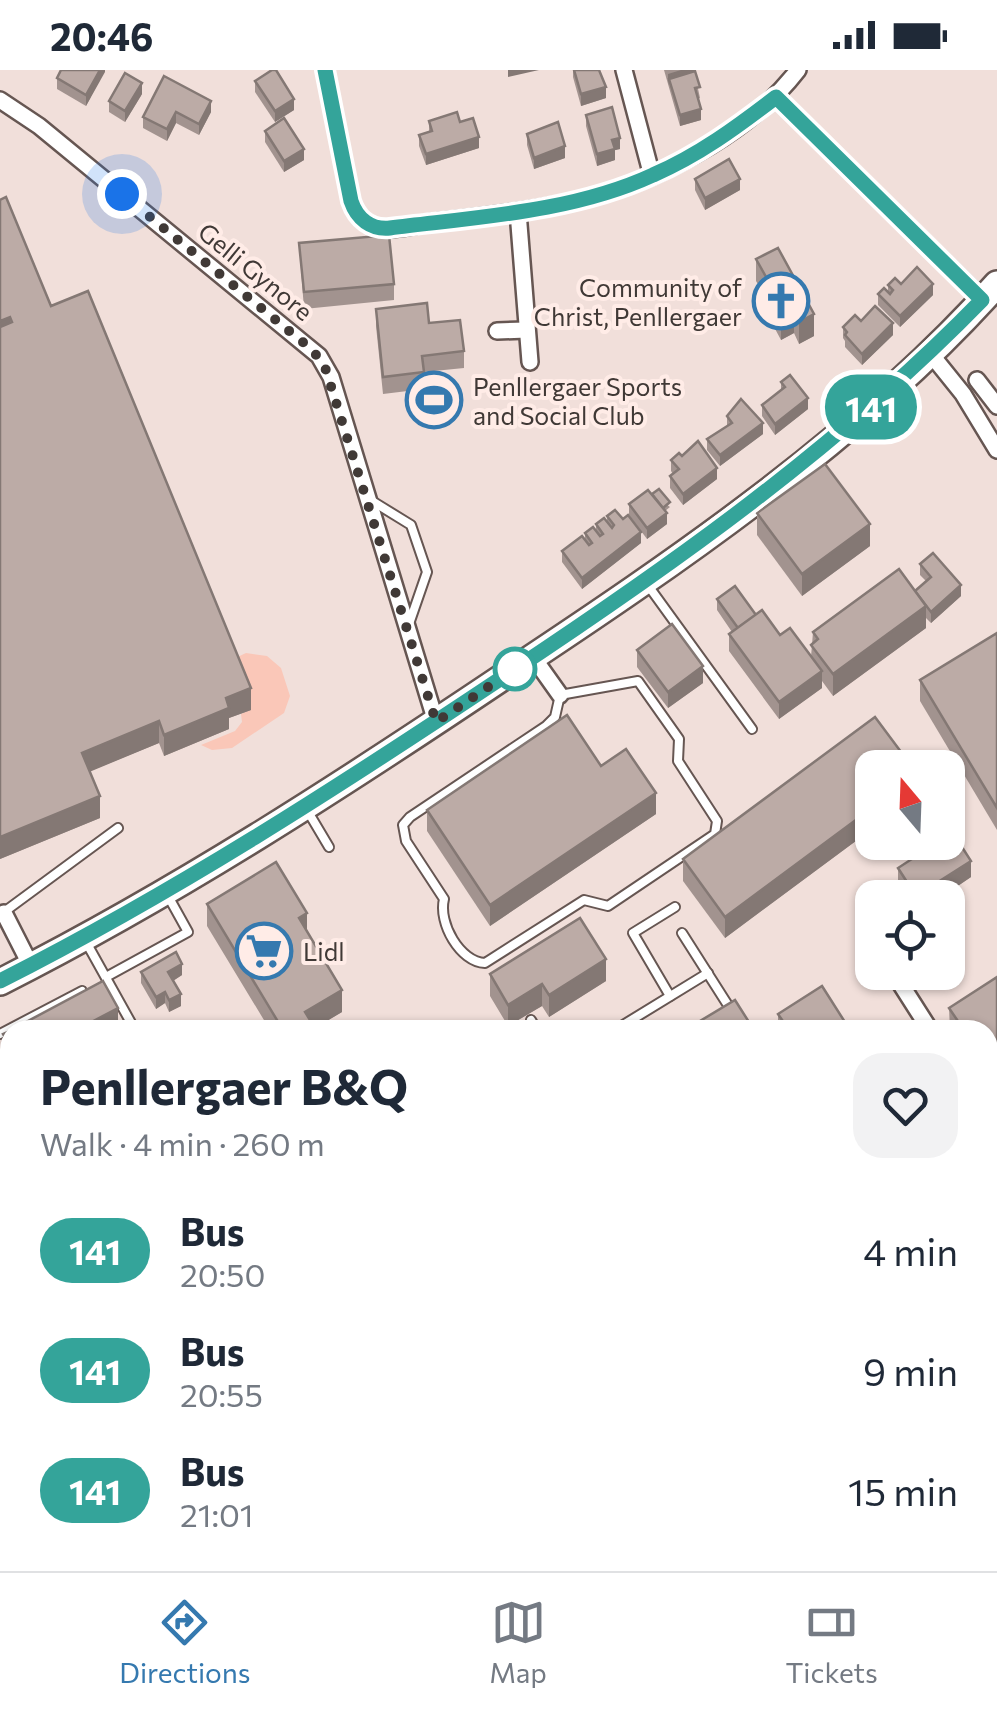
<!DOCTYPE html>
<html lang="en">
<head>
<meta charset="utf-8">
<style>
  body { margin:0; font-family:Commissioner,sans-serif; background:#f2f2f3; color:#1f2937; height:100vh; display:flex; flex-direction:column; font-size:38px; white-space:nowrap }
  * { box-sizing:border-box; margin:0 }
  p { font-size:32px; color:#747a83 }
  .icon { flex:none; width:55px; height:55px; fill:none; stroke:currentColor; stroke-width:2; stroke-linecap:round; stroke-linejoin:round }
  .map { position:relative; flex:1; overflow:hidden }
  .sheet { position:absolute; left:0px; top:950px; width:998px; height:552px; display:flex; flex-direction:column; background:#fff; border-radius:30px 30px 0 0; box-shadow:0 2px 8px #0004 }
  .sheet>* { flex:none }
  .badge { padding:0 20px; border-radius:32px; font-size:35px; line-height:65px }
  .needle { width:65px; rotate:341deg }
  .buttons { position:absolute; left:855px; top:680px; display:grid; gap:20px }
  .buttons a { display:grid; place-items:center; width:110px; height:110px; border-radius:20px; background:#fff; box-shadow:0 2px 8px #0004; font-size:50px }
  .you { position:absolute; width:50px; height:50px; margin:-25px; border:8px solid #fff; border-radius:50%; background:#1a73e8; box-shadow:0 0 0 15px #1a73e833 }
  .map>.badge { position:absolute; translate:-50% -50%; box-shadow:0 0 0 5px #fff }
  .round { display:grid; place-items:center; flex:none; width:105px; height:105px; border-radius:30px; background:#f2f2f3 }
  .summary { display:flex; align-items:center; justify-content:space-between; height:170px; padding:0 40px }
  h1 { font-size:48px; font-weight:700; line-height:75px }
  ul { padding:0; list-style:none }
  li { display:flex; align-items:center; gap:30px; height:120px; padding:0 40px }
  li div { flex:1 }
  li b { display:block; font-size:38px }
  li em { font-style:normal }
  li .badge { min-width:110px; font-weight:700; text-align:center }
  .status { display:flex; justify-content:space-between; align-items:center; height:70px; padding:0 50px; background:#fff; direction:ltr }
  .status svg { height:28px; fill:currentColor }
  .dock { display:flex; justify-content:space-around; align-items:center; height:140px; border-top:2px solid #e0e1e3; background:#fff; font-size:28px; color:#747a83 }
  .dock a { display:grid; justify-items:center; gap:5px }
  .dock .current { color:#3579af }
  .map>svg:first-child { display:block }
  .green { fill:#fac7b8 }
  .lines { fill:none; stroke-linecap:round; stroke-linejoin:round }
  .service-casing { stroke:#665652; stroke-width:12 }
  .minor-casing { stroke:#665652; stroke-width:20 }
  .primary-casing { stroke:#665652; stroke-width:30 }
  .service { stroke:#fff; stroke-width:8 }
  .minor { stroke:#fff; stroke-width:15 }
  .primary { stroke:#fff; stroke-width:25 }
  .wall { fill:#a2938f }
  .shaded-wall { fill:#847874 }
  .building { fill:#bcaba6; stroke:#847874; stroke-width:2.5 }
  .line-casing { stroke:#fff; stroke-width:22 }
  .line { stroke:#34a49a; stroke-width:15 }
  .walk { stroke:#403936; stroke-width:10; stroke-dasharray:0 18 }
  .stop-dot { fill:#fff; stroke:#34a49a; stroke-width:5 }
  .labels { text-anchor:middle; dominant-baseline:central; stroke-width:8; stroke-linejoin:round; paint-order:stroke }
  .street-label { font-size:25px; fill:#403936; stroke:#ffece7 }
  .poi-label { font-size:25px; fill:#403936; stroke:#ffece7; text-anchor:start }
</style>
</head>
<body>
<div class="status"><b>20:46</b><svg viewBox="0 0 49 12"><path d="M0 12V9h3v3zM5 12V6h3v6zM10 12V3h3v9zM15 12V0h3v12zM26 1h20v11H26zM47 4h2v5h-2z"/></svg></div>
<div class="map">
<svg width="997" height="1501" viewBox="0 0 997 1501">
  <rect width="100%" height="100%" fill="#f1dfda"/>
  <g class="green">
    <path d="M246,583l21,3 14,12 9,28 -6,17 -52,35 -20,2 -11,-5 34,-14 7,-9 -1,-8 10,-5 -20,-49z"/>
    <path d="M997,1410v91h-129l12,-8 108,-1v-75z"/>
  </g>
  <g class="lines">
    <g class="service-casing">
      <g id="service">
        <path d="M372,431l39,24 16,47 -18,52"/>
        <path d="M647,514l105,145"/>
        <path d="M638,611l41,58 -1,22 39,60 -2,13 -107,72 -24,-6 -99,63c-25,-1 -47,-40 -41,-64l-38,-58 -3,-16 7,-8 136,-91 9,-9 5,-22z"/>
        <path d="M307,740l22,37"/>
        <path d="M4,842l114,-84"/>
        <path d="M682,863l49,77"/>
        <path d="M86,872l49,88"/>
        <path d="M106,907l82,-45 -20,-36"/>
        <path d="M670,926l-37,-63 42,-26"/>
        <path d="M531,950l6,10"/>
        <path d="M615,960l93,-57"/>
        <path d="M0,964l82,-43"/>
        <path d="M0,991l10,16"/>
        <path d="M0,1333l10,-5"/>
        <path d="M265,1492l5,9"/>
      </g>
    </g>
    <g class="minor-casing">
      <g id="minor">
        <path d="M325,0l26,131c4,12 12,23 25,26 15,5 37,-2 53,-4 73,-9 154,-16 223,-47 54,-24 109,-58 146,-106"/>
        <path d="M624,0l28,106"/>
        <path d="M776,27l207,203"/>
        <path d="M0,30l39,26 280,230 12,21 105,345"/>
        <path d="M518,142l12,150"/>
        <path d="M497,261l29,-1"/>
        <path d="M930,283l33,41 34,56"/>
        <path d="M977,310l20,26"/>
        <path d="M533,587l27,38"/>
        <path d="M4,843l27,53"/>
        <path d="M870,866l2,4"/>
        <path d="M893,902l37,58"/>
        <path d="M988,1050l9,15"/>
        <path d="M988,1158l9,-6"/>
        <path d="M988,1213l9,13"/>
        <path d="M785,1492l5,9"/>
        <path d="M411,1501l14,-9"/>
        <path d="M834,1501l2,-1"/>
      </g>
    </g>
    <g class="primary-casing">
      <path id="primary" d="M0,912c176,-89 342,-197 506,-307 169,-112 356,-239 491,-391"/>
    </g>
    <use href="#service" class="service"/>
    <use href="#minor" class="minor"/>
    <use href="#primary" class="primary"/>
  </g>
  <g class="wall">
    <path d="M105,0l-19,36 -29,-17v-11z"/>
    <path d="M573,0h27l6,28 -25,8 -8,-29z"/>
    <path d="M664,0h30l6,28 -2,1 3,21 -21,6z"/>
    <path d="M164,6l47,36 -12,23 -23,-12 -9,18 -24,-13v-11z"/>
    <path d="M255,11l39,29 -19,12 -20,-30z"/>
    <path d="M142,24l-17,28 -16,-10v-11z"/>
    <path d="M586,45l34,34 -5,1v10l-18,6 -11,-40z"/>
    <path d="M429,51l31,1 19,26 -53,17 -7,-19v-11l10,-3z"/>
    <path d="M265,61l39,29 -20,12 -19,-30z"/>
    <path d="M527,64l38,24 -31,11 -7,-24z"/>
    <path d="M695,109l45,11 -35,20 -10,-20z"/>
    <path d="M0,130l251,510 -22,8v11l-65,27 -5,-13 -69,28 10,47 -100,41z"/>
    <path d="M299,173l95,41v16l-90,9z"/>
    <path d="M756,189l58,77 -15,8 -5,-11 -13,7 -8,-15v-14l-17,-30z"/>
    <path d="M901,214l32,11 -33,32 -22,-22v-11l10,-1v-8z"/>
    <path d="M376,239l53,14 35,28v17l-40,4v17l-41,5 -7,-68z"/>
    <path d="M861,251l32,14 -31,30 -17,-18v-6l-2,-3v-11z"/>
    <path d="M781,312l27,27 -33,26 -13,-19v-11l19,-15z"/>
    <path d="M727,346l36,18 -43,32 -13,-16v-11l20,-13z"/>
    <path d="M682,386l35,23 -34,26 -13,-17v-12l3,-2 -2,-3v-11z"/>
    <path d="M652,424l18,13 -5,4 2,13 -20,15 -18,-24v-11z"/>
    <path d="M757,443l113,33 -68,50 -45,-61z"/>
    <path d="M607,446l34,27 -59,46 -20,-27v-11l23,-11v-7l11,-2v-7l11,-2z"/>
    <path d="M920,494l41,32 -30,27 -5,-5v10l-93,68 -11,-15v7l-43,31 -50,-68v-17l3,-2 -15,-22v-11l39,16 24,20 31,22 2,-25 102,-41 11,-10 -6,-6z"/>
    <path d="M997,563v197l-77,-129v-21z"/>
    <path d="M637,580l66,33 -35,25 -31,-41z"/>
    <path d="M601,696l55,48 -166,112 -63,-95v-21z"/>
    <path d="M872,698v61l-147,109 -42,-57v-22z"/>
    <path d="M898,798l73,9 -31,21h-34l-8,-14z"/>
    <path d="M207,834l135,108 -27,16v2h-45l-63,-104z"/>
    <path d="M141,902l41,3 -9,6 8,25 -12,6 -4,-9 -9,6 -15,-26z"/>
    <path d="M490,904l116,7 -57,36 -7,-11 -34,20 -18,-30z"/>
    <path d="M997,907v115l-5,3 -4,-7v-58h-38l-1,-22z"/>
    <path d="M778,944l72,16h-72z"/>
    <path d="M10,961v32l-7,-12v-17z"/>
    <path d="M199,1492h45l5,9h-50z"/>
    <path d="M299,1492h58l-14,9h-39z"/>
    <path d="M615,1492h111l6,9h-112z"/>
  </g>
  <g class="shaded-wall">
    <path d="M100,0h5v2l-19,34v-11z"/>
    <path d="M508,0h31l-31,7z"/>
    <path d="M681,0h13v8l-25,1 -1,6v-11z"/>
    <path d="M142,13v11l-17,28v-11z"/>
    <path d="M606,17v11l-25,8v-12z"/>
    <path d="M294,29v11l-19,12v-11z"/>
    <path d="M211,31v11l-12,23v-11z"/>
    <path d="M701,39v11l-21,6v-11z"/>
    <path d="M176,42v11l-9,18v-12z"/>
    <path d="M479,67v11l-53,17v-11z"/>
    <path d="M620,68v11l-5,1v10l-18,6v-12l15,-14z"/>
    <path d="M565,76v12l-31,11v-11z"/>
    <path d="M304,79v11l-20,12v-11z"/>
    <path d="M740,109v11l-35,20v-12z"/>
    <path d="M933,214v11l-33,32v-11z"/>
    <path d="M794,242v21l-13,7v-21z"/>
    <path d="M814,244v22l-15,8v-22z"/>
    <path d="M10,247v22l-10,4v-22z"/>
    <path d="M893,253v12l-31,30v-11z"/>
    <path d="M808,328v11l-33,26v-11z"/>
    <path d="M763,353v11l-43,32v-11z"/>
    <path d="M717,398v11l-34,26v-11z"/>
    <path d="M667,443v11l-20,15v-11z"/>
    <path d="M870,454v22l-68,50v-22z"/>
    <path d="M641,462v11l-59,46v-11z"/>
    <path d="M961,515v11l-30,27v-11z"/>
    <path d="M926,536v22l-93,68v-22z"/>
    <path d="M703,596v17l-35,25v-16z"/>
    <path d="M822,601v17l-43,31v-17z"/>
    <path d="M251,618v22l-22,8v11l-65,27v-21l62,-37z"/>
    <path d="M159,651v22l-77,32v-22z"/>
    <path d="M656,723v21l-166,112v-21z"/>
    <path d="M100,726v22l-100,41v-22z"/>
    <path d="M872,738v21l-147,109v-21z"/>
    <path d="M971,791v16l-31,21h-24z"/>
    <path d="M307,843v22l-8,-17z"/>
    <path d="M606,889v22l-57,36v-22z"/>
    <path d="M182,894v11l-14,9v-12z"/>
    <path d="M542,914v22l-34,20v-21z"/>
    <path d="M342,920v22l-27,16v2h-10v-18z"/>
    <path d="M165,922v11l-9,6v-12z"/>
    <path d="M181,924v12l-12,6v-12z"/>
    <path d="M118,938v17l-10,5h-24v-4z"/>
    <path d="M997,1000v22l-5,3v-21z"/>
    <path d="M10,1282v22l-10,5v-22z"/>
    <path d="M320,1492h37l-14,9h-29v-5z"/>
  </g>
  <g class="building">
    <path d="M61,0h39l-14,25 -29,-17z"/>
    <path d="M272,0h4l18,29 -19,12 -20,-30z"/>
    <path d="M574,0h25l7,17 -25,7z"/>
    <path d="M695,1l5,16 -5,1 6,21 -21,6 -11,-36z"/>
    <path d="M125,3l17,10 -17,28 -16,-10z"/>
    <path d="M164,6l47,25 -12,23 -23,-12 -9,17 -24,-12z"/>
    <path d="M612,37l8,31 -8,2 3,9 -18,5 -11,-39z"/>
    <path d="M457,42l3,10 13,-4 6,19 -53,17 -7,-19 13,-4 -3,-10z"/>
    <path d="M284,48l20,31 -20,12 -19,-30z"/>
    <path d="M558,52l7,24 -31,12 -7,-24z"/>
    <path d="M729,89l11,20 -35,19 -10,-19z"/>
    <path d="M6,127l45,109 37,-15 163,397 -25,10 3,10 -65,27 -5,-14 -77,32 18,43 -100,41v-510l12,-5 -2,-5 -10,4v-121z"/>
    <path d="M389,165l5,49 -90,8 -5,-49z"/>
    <path d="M778,178l36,66 -15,8 -5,-10 -13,7 -8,-16 6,-3 -23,-41z"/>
    <path d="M917,197l16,17 -33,32 -22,-22 6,-6 6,6 3,-4 -5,-5 7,-7 6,6z"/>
    <path d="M427,233l2,20 31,-3 4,31 -42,5 2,16 -41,5 -7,-68z"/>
    <path d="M875,236l18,17 -31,31 -17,-19 2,-3 -4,-5 12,-12 6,6z"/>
    <path d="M790,305l18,23 -33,26 -13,-19 23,-18 -4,-5z"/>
    <path d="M741,329l22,24 -43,32 -13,-16 25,-16 -5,-7z"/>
    <path d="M698,371l19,27 -34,26 -13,-18 9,-7 -8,-9 8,-7 3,3z"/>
    <path d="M825,394l45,60 -68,50 -45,-61z"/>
    <path d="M659,419l11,13 -7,6 -11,-14z"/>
    <path d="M648,420l19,23 -20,15 -18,-24z"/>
    <path d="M615,440l8,9 5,-4 13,17 -59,46 -20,-27 20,-15 7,9 3,-2 -7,-10 8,-6 7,9 3,-2 -7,-10 8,-6 8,10 2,-3 -7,-9z"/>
    <path d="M933,483l28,32 -30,27 -16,-21 16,-14 -11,-13z"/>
    <path d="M899,499l27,37 -93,68 -22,-29 7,-6 -5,-7z"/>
    <path d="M735,516l21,29 -18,13 -21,-29z"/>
    <path d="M762,540l18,25 10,-7 32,43 -43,31 -50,-68z"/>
    <path d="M672,554l31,42 -35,26 -31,-42z"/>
    <path d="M997,563v175l-77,-128z"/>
    <path d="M567,645l34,51 25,-17 30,44 -166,112 -63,-95z"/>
    <path d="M875,647l38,51h-41v40l-147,109 -42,-58z"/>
    <path d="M953,763l18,28 -55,35 -18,-28 40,-26h10v-6z"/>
    <path d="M276,792l31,51 -8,5 43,72 -37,22 10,16 -3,2h-29l-76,-126z"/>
    <path d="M580,848l26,41 -57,36 -7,-11 -34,21 -18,-31z"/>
    <path d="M176,882l6,12 -14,8 13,22 -12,6 -4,-8 -9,5 -15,-25z"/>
    <path d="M997,907v93l-5,4 -4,-8v-36h-24l-15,-22z"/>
    <path d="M103,911l15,27 -34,18 2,4h-75z"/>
    <path d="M822,916l28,44h-61l-11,-16z"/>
    <path d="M735,930l19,30h-69z"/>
    <path d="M126,953l4,7h-16z"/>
    <path d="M10,961v15l-7,-12z"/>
    <path d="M0,1070l10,22v190l-10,5z"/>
    <path d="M201,1492h43l5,9h-43z"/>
    <path d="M629,1492h97l6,9h-98z"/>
  </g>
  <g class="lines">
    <g class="line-casing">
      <path id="line" d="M0,911c174,-88 338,-194 500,-302 171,-113 339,-232 482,-379l-206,-203c-39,30 -77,58 -123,78 -80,37 -176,42 -263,53 -19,2 -33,-9 -39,-27l-26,-131"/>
    </g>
    <use href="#line" class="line"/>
    <path class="walk" d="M122,124l188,154 14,16 112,358 79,-53"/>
  </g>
  <defs>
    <g id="church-ring" transform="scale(2.875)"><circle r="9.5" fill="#ffece7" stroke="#3579af" stroke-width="1.5"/><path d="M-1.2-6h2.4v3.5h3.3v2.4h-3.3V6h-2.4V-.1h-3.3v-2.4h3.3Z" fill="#3579af"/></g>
    <g id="stadium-ring" transform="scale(2.875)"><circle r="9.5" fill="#ffece7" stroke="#3579af" stroke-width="1.5"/><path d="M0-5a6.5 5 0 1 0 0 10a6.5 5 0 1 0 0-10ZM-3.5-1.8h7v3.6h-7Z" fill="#3579af"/></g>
    <g id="supermarket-ring" transform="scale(2.875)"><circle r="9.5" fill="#ffece7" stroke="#3579af" stroke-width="1.5"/><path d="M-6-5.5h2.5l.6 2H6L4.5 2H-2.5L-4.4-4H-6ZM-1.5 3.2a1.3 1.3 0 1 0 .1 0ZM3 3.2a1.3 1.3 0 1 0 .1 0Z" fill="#3579af"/></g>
  </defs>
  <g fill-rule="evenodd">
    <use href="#church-ring" x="781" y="231"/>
    <use href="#stadium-ring" x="434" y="330"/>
    <use href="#supermarket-ring" x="264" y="881"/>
  </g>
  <circle class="stop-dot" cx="515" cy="599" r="20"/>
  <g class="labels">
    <g class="street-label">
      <text transform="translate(256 201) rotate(39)">Gelli Gynore</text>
    </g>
    <g class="poi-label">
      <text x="742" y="217" text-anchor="end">Community of<tspan x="742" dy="29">Christ, Penllergaer</tspan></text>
      <text x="473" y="316">Penllergaer Sports<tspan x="473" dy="29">and Social Club</tspan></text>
      <text x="303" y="881">Lidl</text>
    </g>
  </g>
</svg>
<div class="buttons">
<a><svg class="needle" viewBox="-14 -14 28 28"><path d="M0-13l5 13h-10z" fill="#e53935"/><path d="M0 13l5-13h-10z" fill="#747a83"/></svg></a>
<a><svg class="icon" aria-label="locate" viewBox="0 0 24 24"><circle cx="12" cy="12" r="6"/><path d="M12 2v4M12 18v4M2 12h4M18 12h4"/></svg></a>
</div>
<div class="you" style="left:122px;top:124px"></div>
<b class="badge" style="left:871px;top:337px;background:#34a49a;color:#fff">141</b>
<section class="sheet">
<div class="summary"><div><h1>Penllergaer B&amp;Q</h1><p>Walk · 4 min · 260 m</p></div><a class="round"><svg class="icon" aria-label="heart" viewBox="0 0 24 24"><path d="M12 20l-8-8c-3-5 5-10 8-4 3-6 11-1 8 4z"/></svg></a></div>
<ul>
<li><span class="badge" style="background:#34a49a;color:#fff">141</span><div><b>Bus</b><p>20:50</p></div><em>4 min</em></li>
<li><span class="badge" style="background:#34a49a;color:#fff">141</span><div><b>Bus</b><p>20:55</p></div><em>9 min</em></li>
<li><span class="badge" style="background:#34a49a;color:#fff">141</span><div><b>Bus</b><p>21:01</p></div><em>15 min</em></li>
</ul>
</section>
</div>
<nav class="dock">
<a class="current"><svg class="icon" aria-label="directions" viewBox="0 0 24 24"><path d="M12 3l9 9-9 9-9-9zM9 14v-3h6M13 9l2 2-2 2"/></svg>Directions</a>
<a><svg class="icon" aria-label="map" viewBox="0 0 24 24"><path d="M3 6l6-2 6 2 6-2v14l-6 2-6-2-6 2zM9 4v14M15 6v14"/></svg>Map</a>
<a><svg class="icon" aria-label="tickets" viewBox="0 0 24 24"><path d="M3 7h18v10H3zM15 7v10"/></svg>Tickets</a>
</nav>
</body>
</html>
